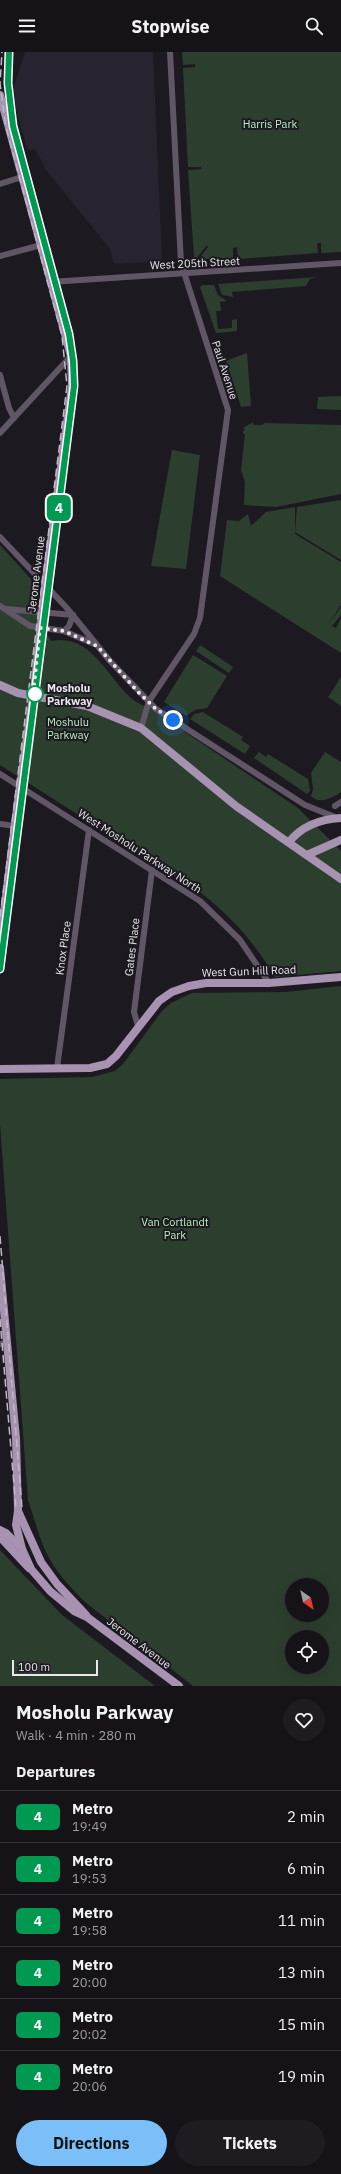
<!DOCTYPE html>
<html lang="en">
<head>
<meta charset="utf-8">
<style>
  body { margin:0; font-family:"IBM Plex Sans",sans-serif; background:#1e1c21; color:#f1f3f6; height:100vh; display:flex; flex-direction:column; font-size:15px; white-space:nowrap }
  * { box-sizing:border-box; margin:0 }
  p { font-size:13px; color:#9d9ea2 }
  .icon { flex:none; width:22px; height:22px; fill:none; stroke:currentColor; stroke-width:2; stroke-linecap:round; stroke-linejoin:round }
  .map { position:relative; height:1634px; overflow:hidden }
  .panel { display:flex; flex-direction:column; background:#151318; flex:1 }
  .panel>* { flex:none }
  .badge { padding:0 8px; border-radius:6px; font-size:14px; line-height:26px }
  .needle { width:26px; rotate:146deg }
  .buttons { position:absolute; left:285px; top:1526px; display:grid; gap:8px }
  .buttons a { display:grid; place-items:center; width:44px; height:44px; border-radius:50%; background:#151318; box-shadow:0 4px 16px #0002,0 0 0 1px #343237; font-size:20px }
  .scale { position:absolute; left:12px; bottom:10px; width:86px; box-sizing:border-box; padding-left:4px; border:2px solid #e9e7ec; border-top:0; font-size:11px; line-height:14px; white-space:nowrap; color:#e9e7ec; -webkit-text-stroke:3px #1c1920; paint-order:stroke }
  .you { position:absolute; width:20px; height:20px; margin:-10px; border:3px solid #fff; border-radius:50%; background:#1a73e8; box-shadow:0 0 0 6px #1a73e833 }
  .map>.badge { position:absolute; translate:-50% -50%; box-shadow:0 0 0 2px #fff }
  h2 { padding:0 16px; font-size:15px; line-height:36px }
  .round { display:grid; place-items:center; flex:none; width:42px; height:42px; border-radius:21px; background:#1e1c21 }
  .overview { display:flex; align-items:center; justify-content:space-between; height:68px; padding:0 16px }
  h1 { font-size:19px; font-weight:700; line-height:30px }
  .button { display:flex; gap:8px; margin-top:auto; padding:8px 16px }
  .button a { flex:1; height:46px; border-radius:24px; background:#7abff8; color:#111; font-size:16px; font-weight:700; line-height:46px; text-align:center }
  .button a+a { background:#1e1c21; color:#f1f3f6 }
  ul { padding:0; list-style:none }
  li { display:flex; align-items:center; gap:12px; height:52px; padding:0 16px; border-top:1px solid #343237 }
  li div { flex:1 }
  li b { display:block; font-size:15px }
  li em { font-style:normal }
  li .badge { min-width:44px; font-weight:700; text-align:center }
  header { display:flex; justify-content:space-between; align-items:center; height:52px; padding:0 16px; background:#151318; font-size:18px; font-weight:700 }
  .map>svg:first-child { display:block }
  .built { fill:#28242f }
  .green { fill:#2c3f2e; fill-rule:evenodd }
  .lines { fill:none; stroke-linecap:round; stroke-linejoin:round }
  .minor { stroke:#615665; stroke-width:6 }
  .major { stroke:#a892b2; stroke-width:8 }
  .rail { stroke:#bdbbc0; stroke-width:1.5; stroke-dasharray:8 4; stroke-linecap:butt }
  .major-bridge { stroke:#a892b2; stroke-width:8 }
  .line-casing { stroke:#fff; stroke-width:9 }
  .line { stroke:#009952; stroke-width:6 }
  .walk { stroke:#e9e7ec; stroke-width:4; stroke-dasharray:0 7.2 }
  .stop-dot { fill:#fff; stroke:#009952; stroke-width:2 }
  .labels { text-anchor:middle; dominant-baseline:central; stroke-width:4; stroke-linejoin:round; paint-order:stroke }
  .park-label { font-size:11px; fill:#b8f1bd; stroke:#1c1920 }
  .street-label { font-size:11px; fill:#e9e7ec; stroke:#1c1920 }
  .stop-label { font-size:11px; font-weight:bold; fill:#e9e7ec; stroke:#1c1920; text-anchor:start }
</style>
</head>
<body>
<header><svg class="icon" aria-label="menu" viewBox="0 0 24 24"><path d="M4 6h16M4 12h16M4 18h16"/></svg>Stopwise<svg class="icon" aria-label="search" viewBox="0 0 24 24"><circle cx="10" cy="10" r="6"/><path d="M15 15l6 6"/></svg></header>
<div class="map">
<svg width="341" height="1634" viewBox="0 0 341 1634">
  <rect width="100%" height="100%" fill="#1c1920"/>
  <path class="built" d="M25,0h128l9,209 -48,3 -4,-15 -64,-79 -11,-21 -8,1 -11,-42 -3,-19z"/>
  <g class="green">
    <path d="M182,0h159v200l-20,1v-10h-4l1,10 -80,6 -1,-12 -4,1v11h-34l9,-12 -1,-2 -10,13 -3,-1 -6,-87 13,-1v-2h-13l-5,-99 12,-1v-3l-12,1z"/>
    <path d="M317,225l-7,2 -4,7 -74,6 1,5 -11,-2 -4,-11z"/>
    <path d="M202,233h12l4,10 9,6 -7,1 1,9h-5l2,18 14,-1v-8l5,-1v12l-21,2 -16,-46z"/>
    <path d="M247,301l4,53 -10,1 -15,-46z"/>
    <path d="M341,344v14l-24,-1 1,-12z"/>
    <path d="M253,370l1,3h9l1,-2 77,2v69l-65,13 -32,-2 1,-23 -4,-12 4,-36h-2v-3l2,-1 -2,-2z"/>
    <path d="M172,398l28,5 -14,114 -35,-3z"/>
    <path d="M341,448v60l-46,-28 2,-25z"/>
    <path d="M295,455v27l46,28v43l-13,20 13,-18v8l-9,11 4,2 5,-10v35l-121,-77 7,-56 12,1 9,-7 3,12 15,-14z"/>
    <path d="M0,493l31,34 2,10 -2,15 20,37c40,-8 56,36 81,58 7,6 17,8 25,12 8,5 16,10 24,15l1,4 116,78 43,43v120l-66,6c-20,-34 -43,-60 -74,-84l-201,-128z"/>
    <path d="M200,593l33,22 -4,6 -33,-22z"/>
    <path d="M193,603l34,21 -20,32 -12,2 -9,6 -22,-14z"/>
    <path d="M341,625v29l-13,-9z"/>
    <path d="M203,660l40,25 -2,3 9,6 -5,8 -55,-35 4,-5z"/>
    <path d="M259,700l7,5 2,-3 40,25 2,12 -3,3 -53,-36z"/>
    <path d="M325,700l16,10v30c-9,6 -21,13 -30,4l2,-7 -2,-16z"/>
    <path d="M341,934v700h-148l-108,-84c-15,-15 -31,-32 -40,-52 -7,-16 -11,-33 -17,-50l-28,-376v-45l92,-2 23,-6 8,-7 39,-53 9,-8 21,-10 94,-1zM292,1533h30v30h-30zM292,1585h30v30h-30z"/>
    <path d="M0,1498l62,65 93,71h-155z"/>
  </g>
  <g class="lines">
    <g class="minor">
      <path d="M0,132l22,-7"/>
      <path d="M0,204l41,-11"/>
      <path d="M50,230l291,-19"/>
      <path d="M0,323l9,33 5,10"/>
      <path d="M0,381l71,-77"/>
      <path d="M0,485l66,70 44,54 46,48 149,96 30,12"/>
      <path d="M0,554l30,20 34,5 30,13"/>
      <path d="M6,557l67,6"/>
      <path d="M64,579l5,-5 4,-11"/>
      <path d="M141,676l8,-27 45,-67 6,-16 28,-208 -47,-147 -11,-211"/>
      <path d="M0,722l200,127 40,39 29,43"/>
      <path d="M335,754l6,-4"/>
      <path d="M0,772l15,2"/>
      <path d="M138,974l-4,-14 18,-142"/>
      <path d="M57,1016l32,-238"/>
      <path d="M0,1292l6,-1"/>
    </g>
    <g class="major">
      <path d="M0,43l71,261 1,30 -27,200 -10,96"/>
      <path d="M0,633l18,8 69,13 54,22 95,78 105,73"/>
      <path d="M289,790c13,-16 31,-23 52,-24"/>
      <path d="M307,803l34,-15"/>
      <path d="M0,892l19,-151 12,-82"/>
      <path d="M0,1017l90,-1 17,-4 9,-8 43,-55 13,-9 17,-6 17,-3h63l72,-6"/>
      <path d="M0,1216l16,170 2,73 -2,14 6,24 9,20 19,22 24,20 13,6 92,69"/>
      <path d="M18,1459l23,51 16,22 29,31"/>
      <path d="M0,1478l6,3 16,16"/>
      <path d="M0,1485l29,31"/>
    </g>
    <g class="rail">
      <path d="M0,865l67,-531 -5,-50 -56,-209 -6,-43 2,-32"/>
      <path d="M0,917l74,-583 -1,-25 -4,-27 -56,-208 -6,-43 2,-31"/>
      <path d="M0,1184l22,272"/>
      <path d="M0,1267l16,190"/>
    </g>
    <path class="major-bridge" d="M31,659l4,-29"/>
  </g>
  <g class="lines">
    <g class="line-casing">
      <path id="line" d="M0,917l74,-583 -1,-25 -4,-27 -56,-208 -5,-43 1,-31"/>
    </g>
    <use href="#line" class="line"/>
    <path class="walk" d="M35,642l-2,2 7,-68 24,3 33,15 41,46 18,17 17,11"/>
  </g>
  <circle class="stop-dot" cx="35" cy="642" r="8"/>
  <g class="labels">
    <g class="park-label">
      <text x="270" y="72">Harris Park</text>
      <text x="68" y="670">Moshulu<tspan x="68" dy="13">Parkway</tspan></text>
      <text x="175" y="1170">Van Cortlandt<tspan x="175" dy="13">Park</tspan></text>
    </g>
    <g class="street-label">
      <text transform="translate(195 211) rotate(-3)">West 205th Street</text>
      <text transform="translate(225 318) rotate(72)">Paul Avenue</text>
      <text transform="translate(36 522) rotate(-83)">Jerome Avenue</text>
      <text transform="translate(140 799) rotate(33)">West Mosholu Parkway North</text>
      <text transform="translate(132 895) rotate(-83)">Gates Place</text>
      <text transform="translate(63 896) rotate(-82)">Knox Place</text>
      <text transform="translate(249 919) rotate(-2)">West Gun Hill Road</text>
      <text transform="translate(139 1591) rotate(37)">Jerome Avenue</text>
    </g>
    <g class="stop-label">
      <text x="47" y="636">Mosholu<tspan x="47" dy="13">Parkway</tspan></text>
    </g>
  </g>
</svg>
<div class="buttons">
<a><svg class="needle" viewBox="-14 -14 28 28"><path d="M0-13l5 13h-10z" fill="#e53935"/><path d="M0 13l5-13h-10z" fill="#9d9ea2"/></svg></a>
<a><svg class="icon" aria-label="locate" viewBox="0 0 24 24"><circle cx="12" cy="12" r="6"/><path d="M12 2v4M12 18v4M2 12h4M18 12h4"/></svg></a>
</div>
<div class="scale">100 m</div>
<div class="you" style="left:173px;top:668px"></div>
<b class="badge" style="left:59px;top:456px;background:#009952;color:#fff">4</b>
</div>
<section class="panel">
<div class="overview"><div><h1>Mosholu Parkway</h1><p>Walk · 4 min · 280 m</p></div><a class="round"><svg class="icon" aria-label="heart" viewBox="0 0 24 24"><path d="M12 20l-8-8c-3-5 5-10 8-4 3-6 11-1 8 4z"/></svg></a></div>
<h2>Departures</h2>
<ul>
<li><span class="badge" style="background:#009952;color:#fff">4</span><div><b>Metro</b><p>19:49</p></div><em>2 min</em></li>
<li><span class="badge" style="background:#009952;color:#fff">4</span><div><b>Metro</b><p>19:53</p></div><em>6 min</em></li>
<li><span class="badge" style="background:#009952;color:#fff">4</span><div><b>Metro</b><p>19:58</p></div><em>11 min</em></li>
<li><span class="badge" style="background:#009952;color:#fff">4</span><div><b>Metro</b><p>20:00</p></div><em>13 min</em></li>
<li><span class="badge" style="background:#009952;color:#fff">4</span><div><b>Metro</b><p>20:02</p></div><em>15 min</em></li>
<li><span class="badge" style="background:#009952;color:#fff">4</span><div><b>Metro</b><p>20:06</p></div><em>19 min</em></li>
</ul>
<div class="button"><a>Directions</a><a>Tickets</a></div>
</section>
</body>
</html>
